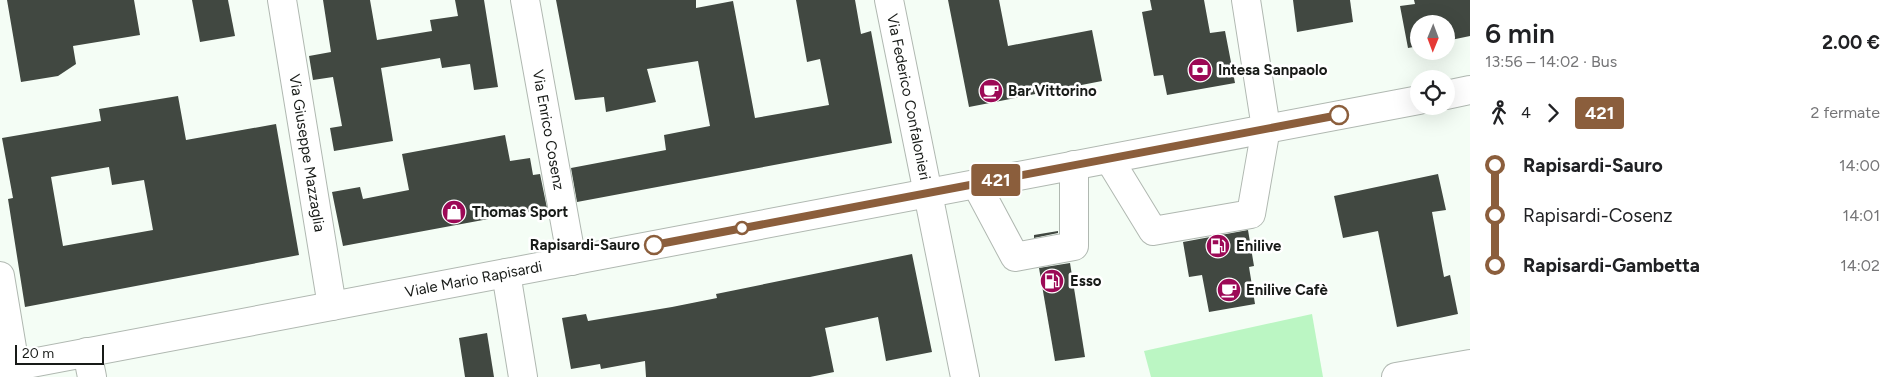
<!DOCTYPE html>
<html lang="it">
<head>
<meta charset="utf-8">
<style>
  body { margin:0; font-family:Figtree,sans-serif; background:#f6f6f6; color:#202124; height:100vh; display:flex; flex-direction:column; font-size:19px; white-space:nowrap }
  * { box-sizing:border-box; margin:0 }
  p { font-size:16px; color:#757577 }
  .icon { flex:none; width:28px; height:28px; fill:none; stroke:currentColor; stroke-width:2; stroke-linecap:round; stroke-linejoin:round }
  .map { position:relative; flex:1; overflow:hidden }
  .drawer { display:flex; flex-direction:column; background:#fff; width:425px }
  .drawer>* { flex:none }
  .badge { padding:0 10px; border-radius:4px; font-size:18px; line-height:32px }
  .needle { width:32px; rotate:181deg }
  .tools { position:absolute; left:1410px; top:15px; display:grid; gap:10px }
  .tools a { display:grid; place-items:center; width:45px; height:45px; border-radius:50%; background:#fff; box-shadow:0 5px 20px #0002; font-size:25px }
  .scale { position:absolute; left:15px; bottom:12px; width:89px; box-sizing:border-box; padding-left:5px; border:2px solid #181b18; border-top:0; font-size:14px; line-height:18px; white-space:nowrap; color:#181b18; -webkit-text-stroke:4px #fff; paint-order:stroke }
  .map>.badge { position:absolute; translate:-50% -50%; box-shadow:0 0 0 2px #fff }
  .legs { display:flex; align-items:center; gap:8px; height:55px; padding:0 15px; font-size:16px }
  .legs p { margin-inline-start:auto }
  .summary { display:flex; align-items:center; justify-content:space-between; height:85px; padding:0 15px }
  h1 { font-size:28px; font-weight:600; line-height:38px }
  ul { padding:0 15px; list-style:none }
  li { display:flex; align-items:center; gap:18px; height:50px; font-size:19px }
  li i { display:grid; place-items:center; width:8px; height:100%; margin:0 6px; background:currentColor }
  li i::after { content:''; width:12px; height:12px; margin:-6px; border:4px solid; border-radius:50%; background:#fff }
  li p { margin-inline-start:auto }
  li:first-child i { background:linear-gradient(#0000 50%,currentColor 0) }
  li:last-child i { background:linear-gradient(currentColor 50%,#0000 0) }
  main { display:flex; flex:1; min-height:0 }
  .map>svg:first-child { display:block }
  .green { fill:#bbf6c3 }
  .building { fill:#414841; fill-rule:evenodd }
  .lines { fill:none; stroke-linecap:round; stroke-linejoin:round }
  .minor-casing { stroke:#b0b8b1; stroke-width:30 }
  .major-casing { stroke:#b0b8b1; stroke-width:30 }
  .minor { stroke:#fff; stroke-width:28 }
  .major { stroke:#fff; stroke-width:28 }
  .line-1-casing { stroke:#fff; stroke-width:11 }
  .line-1 { stroke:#8b5e3c; stroke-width:8 }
  .stop-1-dot { fill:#fff; stroke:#8b5e3c; stroke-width:2.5 }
  .labels { text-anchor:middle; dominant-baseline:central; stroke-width:5; stroke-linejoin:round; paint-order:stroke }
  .poi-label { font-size:15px; font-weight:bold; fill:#181b18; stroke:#fff; text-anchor:start }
  .street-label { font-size:15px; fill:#181b18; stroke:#fff }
  .stop-label { font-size:15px; font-weight:bold; fill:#181b18; stroke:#fff; text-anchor:end }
</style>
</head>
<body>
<main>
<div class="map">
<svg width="1470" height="377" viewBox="0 0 1470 377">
  <rect width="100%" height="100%" fill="#f4fdf5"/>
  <path class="green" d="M1312,314l11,63h-172l-7,-26z"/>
  <g class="building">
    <path d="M7,0h127l6,35 -67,11 3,18 -18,12 -37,6z"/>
    <path d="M192,0h36l7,36 -35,6z"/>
    <path d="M323,0h47l7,40 55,-9 -2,-11 28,-4 -3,-16h29l14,87 -24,3 -4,-26 -28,4 -2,-10 -59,10 12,73 -59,10 -4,-23 12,-2 -9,-49 -20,3 -4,-24 22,-4z"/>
    <path d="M556,0h140v8l37,-7 22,117 74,-13 -9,-46 -13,3 -11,-62h59l6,34 10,-3 21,112 -315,59 -6,-34 95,-18 -2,-15 46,-9 -12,-65 -51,8 9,33 -50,10 -2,-15 -29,3z"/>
    <path d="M948,0h51l9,46 84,-16 10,51 -133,26z"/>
    <path d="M1150,0h54l6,33 15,-2 10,52 -68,12 -4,-20 -9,1 -12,-64 10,-2z"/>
    <path d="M1293,0h57l3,22 -56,10z"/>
    <path d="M1414,0h56v36l-24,5v-17h-27v22l-11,2 -8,-42 15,-2z"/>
    <path d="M178,96l8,44 90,-16 23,131 -274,52 -17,-108 5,-1 -11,-60 99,-17 -2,-12zM109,167l3,18 32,-5 9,50 -90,16 -12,-69z"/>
    <path d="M505,135l5,26 20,-3 3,17 7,-1 7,34 -204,38 -11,-54 28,-5 3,12 46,-9 -7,-36z"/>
    <path d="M1438,174l8,36 -14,2 12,65 6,-2 8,39 -61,13 -19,-96 -35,7 -9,-42z"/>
    <path d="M1248,230l6,36 -5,1 6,37 -46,8 -7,-37 -13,2 -6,-35z"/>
    <path d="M1058,231v2l-24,5v-3z"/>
    <path d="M912,254l20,98 -46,9 -8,-44 -53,11 9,44 -24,5h-164l-1,-16 -44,8 -1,-5 -29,5 -9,-51 24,-4 2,7 84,-14 45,-9 -1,-4z"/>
    <path d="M1070,263l15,94 -30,4 -16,-93z"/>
    <path d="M487,333l7,44h-29l-6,-39z"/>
  </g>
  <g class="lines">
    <g class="minor-casing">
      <g id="minor">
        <path id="s1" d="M282,0l50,306"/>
        <path id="s2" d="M525,0l47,261"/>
        <path id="s3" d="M889,0l76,377"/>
        <path d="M1109,159l44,72 98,-17 15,-86 -20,-128"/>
        <path d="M976,184l39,73 59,-11v-81"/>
        <path d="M506,273l17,104"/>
        <path d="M0,276l15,90"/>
        <path d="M87,352l5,25"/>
        <path d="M1396,377l74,-13"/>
      </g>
    </g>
    <g class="major-casing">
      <g id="major">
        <path d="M1446,95l24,-5"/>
        <path id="s4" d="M0,369l1419,-269"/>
      </g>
    </g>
    <use href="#minor" class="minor"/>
    <use href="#major" class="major"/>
  </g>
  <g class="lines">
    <g class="line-1-casing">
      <path id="line-1" d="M654,245l685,-130"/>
    </g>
    <use href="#line-1" class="line-1"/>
  </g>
  <defs>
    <g id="bank-disc" transform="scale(1.25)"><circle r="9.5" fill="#9c0956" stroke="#fff"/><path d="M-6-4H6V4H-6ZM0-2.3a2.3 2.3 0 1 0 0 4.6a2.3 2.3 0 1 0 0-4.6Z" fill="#fff"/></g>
    <g id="cafe-disc" transform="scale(1.25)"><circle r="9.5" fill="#9c0956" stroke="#fff"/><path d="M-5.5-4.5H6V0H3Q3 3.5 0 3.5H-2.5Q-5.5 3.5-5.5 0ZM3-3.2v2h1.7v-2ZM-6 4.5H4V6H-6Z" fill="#fff"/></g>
    <g id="shop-disc" transform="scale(1.25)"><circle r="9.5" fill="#9c0956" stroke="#fff"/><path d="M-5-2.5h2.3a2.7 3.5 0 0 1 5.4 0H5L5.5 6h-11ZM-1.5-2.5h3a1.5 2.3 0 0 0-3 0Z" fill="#fff"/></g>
    <g id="fuel-disc" transform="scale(1.25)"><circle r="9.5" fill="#9c0956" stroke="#fff"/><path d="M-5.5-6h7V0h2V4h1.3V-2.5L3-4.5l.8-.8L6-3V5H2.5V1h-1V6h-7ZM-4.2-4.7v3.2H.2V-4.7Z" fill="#fff"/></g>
  </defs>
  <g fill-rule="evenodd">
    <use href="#bank-disc" x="1200" y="70"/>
    <use href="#cafe-disc" x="991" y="91"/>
    <use href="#shop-disc" x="454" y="212"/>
    <use href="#fuel-disc" x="1218" y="246"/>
    <use href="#fuel-disc" x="1052" y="281"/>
    <use href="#cafe-disc" x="1229" y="290"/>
  </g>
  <g class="stop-1-dot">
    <circle cx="1339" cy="115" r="9"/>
    <circle cx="742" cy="228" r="6"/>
    <circle cx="654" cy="245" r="9"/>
  </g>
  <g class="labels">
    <g class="poi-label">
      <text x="1218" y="70">Intesa Sanpaolo</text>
      <text x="1008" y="91">Bar Vittorino</text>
      <text x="472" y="212">Thomas Sport</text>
      <text x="1236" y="246">Enilive</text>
      <text x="1070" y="281">Esso</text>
      <text x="1246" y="290">Enilive Cafè</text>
    </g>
    <g class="street-label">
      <text stroke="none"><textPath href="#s3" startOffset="99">Via Federico Confalonieri</textPath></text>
      <text stroke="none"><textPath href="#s2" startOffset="132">Via Enrico Cosenz</textPath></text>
      <text stroke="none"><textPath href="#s1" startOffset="155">Via Giuseppe Mazzaglia</textPath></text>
      <text stroke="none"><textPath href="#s4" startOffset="482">Viale Mario Rapisardi</textPath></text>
    </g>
    <g class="stop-label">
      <text x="640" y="245">Rapisardi-Sauro</text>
    </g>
  </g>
</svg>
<div class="tools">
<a><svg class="needle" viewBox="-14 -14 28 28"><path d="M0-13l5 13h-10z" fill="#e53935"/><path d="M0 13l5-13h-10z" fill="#757577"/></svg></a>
<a><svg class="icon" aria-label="locate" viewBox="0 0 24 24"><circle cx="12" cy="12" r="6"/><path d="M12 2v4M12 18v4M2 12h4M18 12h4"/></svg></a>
</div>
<div class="scale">20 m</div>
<b class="badge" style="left:996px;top:180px;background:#8b5e3c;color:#fff">421</b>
</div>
<section class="drawer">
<div class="summary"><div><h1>6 min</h1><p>13:56 – 14:02 · Bus</p></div><b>2.00 €</b></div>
<div class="legs"><svg class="icon" aria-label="walk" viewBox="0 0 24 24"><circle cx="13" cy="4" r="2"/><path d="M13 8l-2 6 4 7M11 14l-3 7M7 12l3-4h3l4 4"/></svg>4<svg class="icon" aria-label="forward" viewBox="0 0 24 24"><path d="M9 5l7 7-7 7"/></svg><b class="badge" style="background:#8b5e3c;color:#fff">421</b><p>2 fermate</p></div>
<ul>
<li><i style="color:#8b5e3c"></i><b>Rapisardi-Sauro</b><p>14:00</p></li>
<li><i style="color:#8b5e3c"></i><span>Rapisardi-Cosenz</span><p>14:01</p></li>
<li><i style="color:#8b5e3c"></i><b>Rapisardi-Gambetta</b><p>14:02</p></li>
</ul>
</section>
</main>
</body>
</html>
